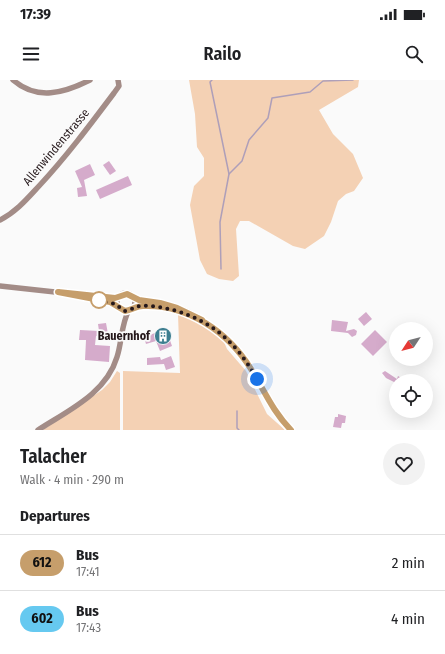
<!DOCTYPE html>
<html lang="en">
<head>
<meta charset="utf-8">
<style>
  body { margin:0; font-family:"Fira Sans Condensed",sans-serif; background:#f2f2f2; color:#202124; height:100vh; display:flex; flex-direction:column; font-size:15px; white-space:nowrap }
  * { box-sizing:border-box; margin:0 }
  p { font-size:13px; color:#757577 }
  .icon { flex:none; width:22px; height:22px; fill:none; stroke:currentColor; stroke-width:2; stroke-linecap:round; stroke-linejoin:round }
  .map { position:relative; height:350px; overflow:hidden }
  .details { display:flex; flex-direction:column; background:#fff; flex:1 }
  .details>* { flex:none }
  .badge { padding:0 8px; border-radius:13px; font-size:14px; line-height:26px }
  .needle { width:26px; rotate:234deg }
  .fabs { position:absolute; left:389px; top:242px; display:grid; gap:8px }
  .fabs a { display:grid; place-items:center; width:44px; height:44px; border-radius:50%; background:#fff; box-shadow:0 4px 16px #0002; font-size:20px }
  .you { position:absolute; width:20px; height:20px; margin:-10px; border:3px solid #fff; border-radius:50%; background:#1a73e8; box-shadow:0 0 0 6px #1a73e833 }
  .map>.badge { position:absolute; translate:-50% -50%; box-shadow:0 0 0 2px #fff }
  h2 { padding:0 20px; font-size:15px; line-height:36px }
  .round { display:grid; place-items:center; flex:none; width:42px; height:42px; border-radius:21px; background:#f2f2f2 }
  .summary { display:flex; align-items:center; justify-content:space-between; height:68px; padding:0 20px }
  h1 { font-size:19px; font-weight:600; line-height:30px }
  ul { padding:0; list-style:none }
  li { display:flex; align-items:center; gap:12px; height:56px; padding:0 20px; border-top:1px solid #e0e0e0 }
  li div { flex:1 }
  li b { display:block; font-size:15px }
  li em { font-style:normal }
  li .badge { min-width:44px; font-weight:700; text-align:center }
  .status { display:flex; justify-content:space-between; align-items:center; height:28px; padding:0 20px; background:#fff; direction:ltr }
  .status svg { height:11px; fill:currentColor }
  header { display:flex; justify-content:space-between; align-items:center; height:52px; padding:0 20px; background:#fff; font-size:18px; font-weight:600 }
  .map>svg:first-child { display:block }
  .green { fill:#f4d1b4 }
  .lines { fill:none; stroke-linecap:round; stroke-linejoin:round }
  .stream { stroke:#ae9fb9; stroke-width:1.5 }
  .building { fill:#d5abcb }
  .secondary { stroke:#a38c87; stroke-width:5.5 }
  .line-casing { stroke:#fff; stroke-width:9 }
  .line { stroke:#c69e6b; stroke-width:6 }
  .walk { stroke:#25181b; stroke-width:4; stroke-dasharray:0 7.2 }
  .stop-dot { fill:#fff; stroke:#c69e6b; stroke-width:2 }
  .labels { text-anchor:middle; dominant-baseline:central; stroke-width:3.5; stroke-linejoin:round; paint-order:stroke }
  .street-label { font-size:12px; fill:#25181b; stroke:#fafafa }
  .poi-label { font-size:12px; font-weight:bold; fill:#25181b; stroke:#fafafa; text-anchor:end }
</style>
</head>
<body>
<div class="status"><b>17:39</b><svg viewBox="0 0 49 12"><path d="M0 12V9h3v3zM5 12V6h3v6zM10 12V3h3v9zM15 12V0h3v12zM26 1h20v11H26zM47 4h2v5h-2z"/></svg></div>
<header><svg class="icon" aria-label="menu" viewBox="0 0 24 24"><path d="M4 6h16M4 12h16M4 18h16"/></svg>Railo<svg class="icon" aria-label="search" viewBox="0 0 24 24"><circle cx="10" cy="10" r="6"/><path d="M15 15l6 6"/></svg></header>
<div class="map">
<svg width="445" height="350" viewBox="0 0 445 350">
  <rect width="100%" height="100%" fill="#fafafa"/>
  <g class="green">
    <path d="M189,0h170l-1,7 -39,23 14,24 20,20 10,24 -9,13 -8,3 -8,7 -7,21 -7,14 -19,13 -12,-3 -44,-25h-9l-4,8 3,47 -6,5 -14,-2 -12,-5 -7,-14 -10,-55 4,-19 10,-10v-18l-7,-11 -2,-33z"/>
    <path d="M178,234l28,12 18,16 3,7 19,22 21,43 18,16h-162v-59l57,2z"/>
    <path d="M117,291l3,2v57h-77l59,-40 8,-8z"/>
  </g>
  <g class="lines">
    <g class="stream">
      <path d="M212,0l-2,2 19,92 -9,48 1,47"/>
      <path d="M229,94l13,-13 7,-21 19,-22 4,-20 38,-6 13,-11 30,-1"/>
      <path d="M237,331v17l2,2"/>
    </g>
  </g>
  <g class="building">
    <path d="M109,81l7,10 -6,4 -7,-10z"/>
    <path d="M90,84l5,11 -11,5 3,16 -9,1 -1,-9 5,-1 -7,-16z"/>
    <path d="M128,96l4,9 -32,14 -4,-9z"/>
    <path d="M366,232l6,7 -8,7 -6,-7z"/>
    <path d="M332,240l16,2 -2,9 8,-2 3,2 -1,4 -4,2 -4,-4 -17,-2z"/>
    <path d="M106,243l2,11 -12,2 -1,9 15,1 -1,16 -24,-2 1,-20h-7l1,-10 19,1 -1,-7z"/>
    <path d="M166,249l6,17 -12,5 -4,-10 -10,3 -2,-7z"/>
    <path d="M375,250l12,12 -14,14 -12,-12z"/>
    <path d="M171,276l4,11 -9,3 -2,-6 -17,1v-7l13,-1 1,3z"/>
    <path d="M385,291l12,8 1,-3 8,5h-10v2l-10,-5 -4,-5z"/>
    <path d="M338,334l8,2 -1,7h-3l-1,5 -8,-1 2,-10h3z"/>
  </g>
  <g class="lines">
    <g class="secondary">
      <path d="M13,0c24,21 51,13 77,0"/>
      <path d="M0,140c16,-8 27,-21 39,-34 27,-29 51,-61 75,-93l5,-7 -1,-6"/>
      <path d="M0,206l110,12 9,-1"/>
      <circle cx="126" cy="222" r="9"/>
      <path d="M133,218c9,4 18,4 27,5 13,2 26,7 37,14 22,13 41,30 54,52 13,21 22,44 40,61"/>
      <path d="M94,219l16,3 8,4"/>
      <path d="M132,228l15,-2 21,3"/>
      <path d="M38,350c29,-19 68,-36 79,-73 5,-15 4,-33 12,-47"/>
    </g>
  </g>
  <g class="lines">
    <g class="line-casing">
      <path id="line" d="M202,240l-25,-12 -17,-5 -21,-3 -12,-6 -12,4 -57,-6 52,10 15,9c7,-1 11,-5 18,-5 45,-2 85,26 108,63 13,21 22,43 40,61"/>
    </g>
    <use href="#line" class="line"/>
    <path class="walk" d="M99,220l16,4 10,7c6,-1 10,-4 15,-5 12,-1 25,2 37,5 38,12 60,33 80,68"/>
  </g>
  <defs>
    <g id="building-disc" transform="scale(0.9)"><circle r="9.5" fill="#3d7e90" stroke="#fafafa"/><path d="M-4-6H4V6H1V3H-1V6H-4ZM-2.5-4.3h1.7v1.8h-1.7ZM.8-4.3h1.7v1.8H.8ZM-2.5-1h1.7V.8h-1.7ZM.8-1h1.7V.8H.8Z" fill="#fff"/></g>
  </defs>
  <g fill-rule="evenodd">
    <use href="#building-disc" x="163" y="256"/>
  </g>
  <circle class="stop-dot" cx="99" cy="220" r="8"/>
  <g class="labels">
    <g class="street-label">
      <text transform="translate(56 67) rotate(-50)">Allenwindenstrasse</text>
    </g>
    <g class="poi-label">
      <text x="150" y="256">Bauernhof</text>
    </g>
  </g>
</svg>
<div class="fabs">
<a><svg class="needle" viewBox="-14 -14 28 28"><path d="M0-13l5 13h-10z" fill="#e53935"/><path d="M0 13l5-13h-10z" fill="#757577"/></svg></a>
<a><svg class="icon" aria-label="locate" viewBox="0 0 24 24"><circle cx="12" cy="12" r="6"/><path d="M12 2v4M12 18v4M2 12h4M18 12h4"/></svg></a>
</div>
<div class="you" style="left:257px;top:299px"></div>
</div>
<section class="details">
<div class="summary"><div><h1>Talacher</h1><p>Walk · 4 min · 290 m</p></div><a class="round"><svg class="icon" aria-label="heart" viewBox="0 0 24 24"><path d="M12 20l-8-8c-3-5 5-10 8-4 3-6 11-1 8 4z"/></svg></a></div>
<h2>Departures</h2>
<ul>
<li><span class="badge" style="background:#c69e6b;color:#111">612</span><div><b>Bus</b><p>17:41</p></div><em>2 min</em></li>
<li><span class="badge" style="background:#66c9f0;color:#111">602</span><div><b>Bus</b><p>17:43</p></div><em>4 min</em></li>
</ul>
</section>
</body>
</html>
